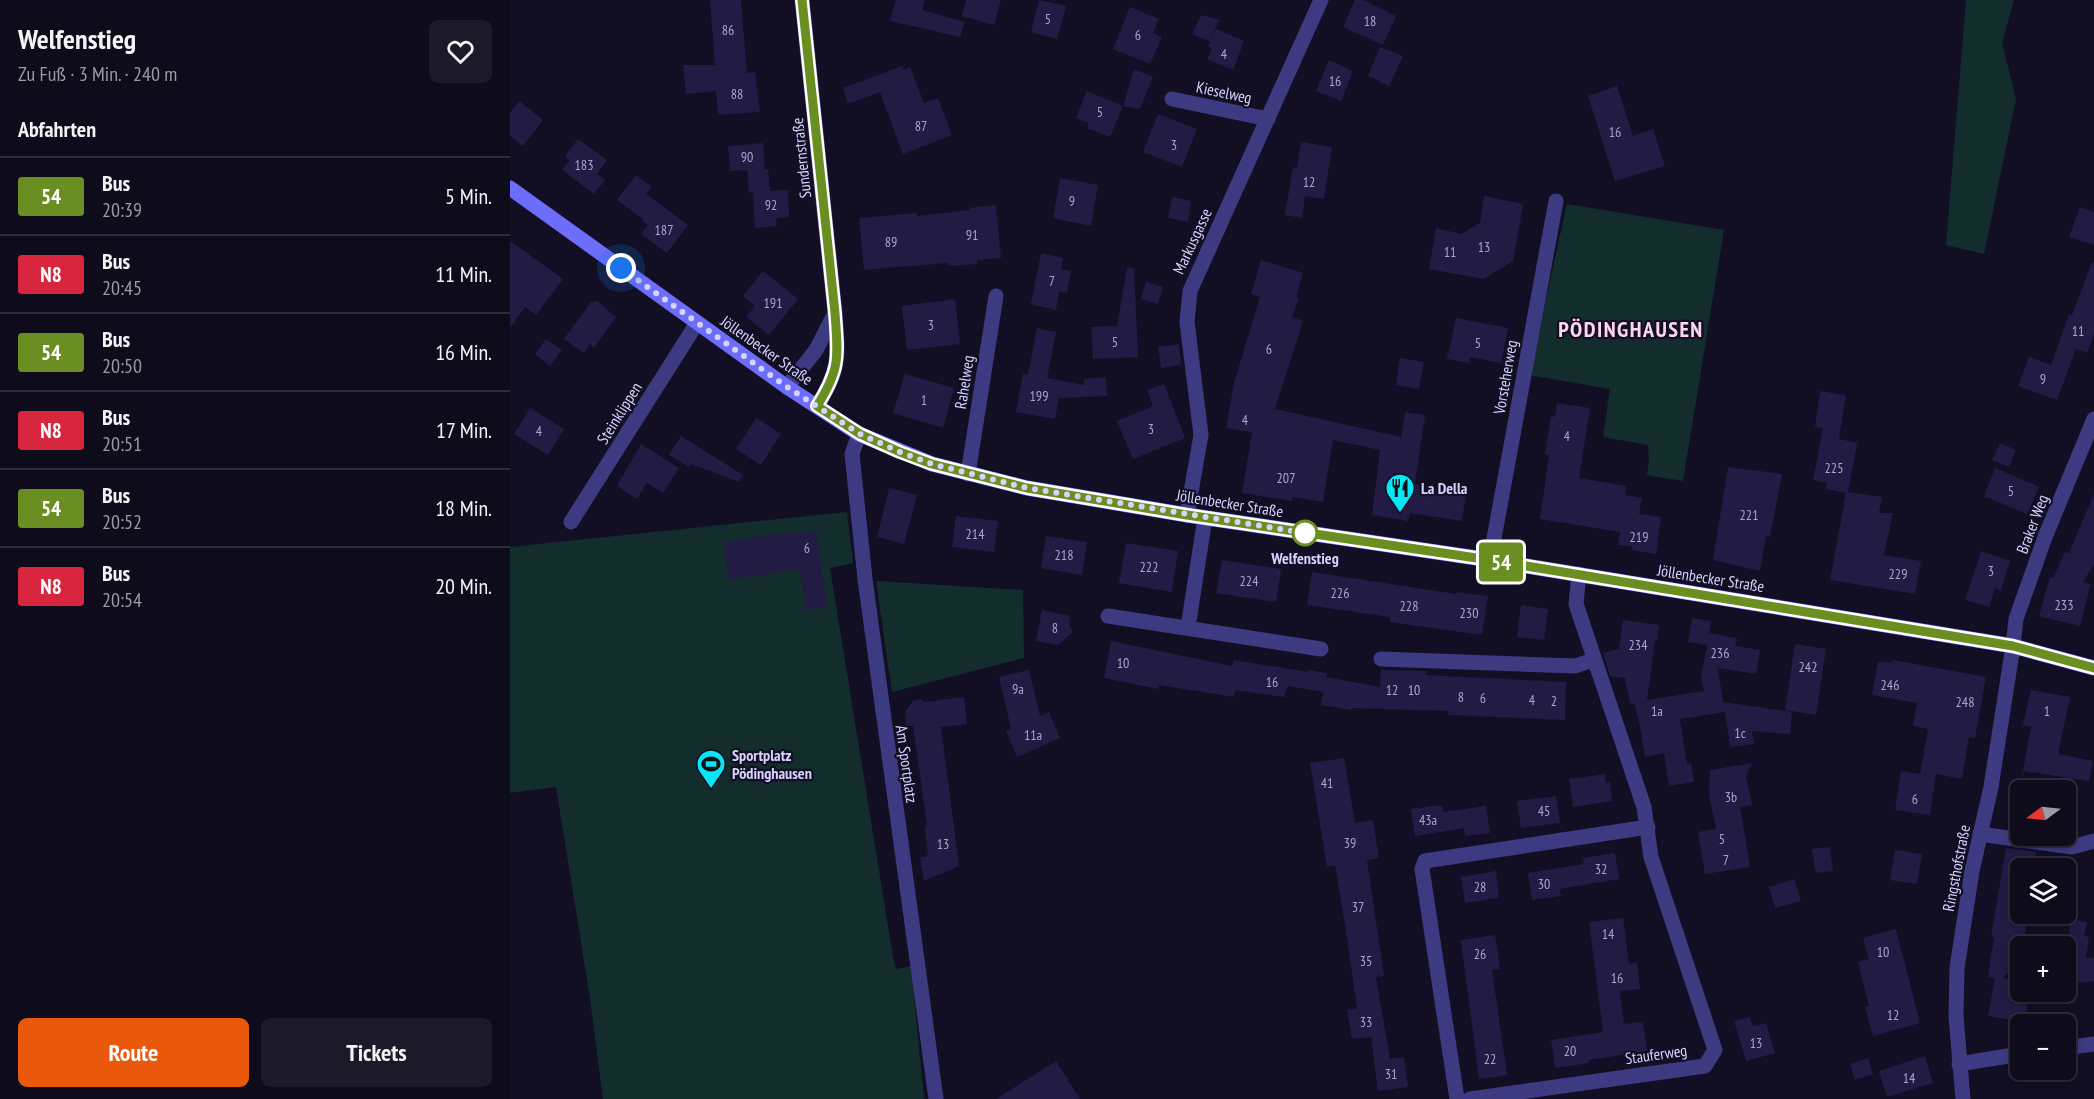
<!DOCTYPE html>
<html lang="de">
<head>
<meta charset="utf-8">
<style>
  body { margin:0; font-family:"PT Sans Narrow",sans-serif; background:#1c1928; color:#f1f3f6; height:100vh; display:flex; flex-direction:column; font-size:22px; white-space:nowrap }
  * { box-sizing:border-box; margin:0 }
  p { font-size:20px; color:#9b9ba3 }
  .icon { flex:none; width:33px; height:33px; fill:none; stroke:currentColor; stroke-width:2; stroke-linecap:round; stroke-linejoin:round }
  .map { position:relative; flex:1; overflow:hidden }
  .panel { display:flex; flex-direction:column; background:#0e0b1b; width:510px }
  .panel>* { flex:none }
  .badge { padding:0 12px; border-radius:4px; font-size:21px; line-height:39px }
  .needle { width:39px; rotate:255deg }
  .buttons { position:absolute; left:1500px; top:780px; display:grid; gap:12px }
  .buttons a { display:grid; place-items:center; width:66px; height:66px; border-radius:9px; background:#0e0b1b; box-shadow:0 3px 9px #0003,0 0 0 2px #2e2b3a; font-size:30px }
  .you { position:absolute; width:30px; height:30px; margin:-15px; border:4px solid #fff; border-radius:50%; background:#1a73e8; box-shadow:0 0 0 9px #1a73e833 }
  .map>.badge { position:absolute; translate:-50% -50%; box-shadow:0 0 0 3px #fff }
  h2 { padding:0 18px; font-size:22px; line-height:54px }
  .round { display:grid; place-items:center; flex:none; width:63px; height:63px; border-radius:9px; background:#1c1928 }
  .overview { display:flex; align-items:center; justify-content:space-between; height:102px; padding:0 18px }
  h1 { font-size:28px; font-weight:700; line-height:45px }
  .cta { display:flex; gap:12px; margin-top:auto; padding:12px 18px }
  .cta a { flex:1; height:69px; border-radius:9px; background:#ea580c; color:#fff; font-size:24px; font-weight:700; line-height:69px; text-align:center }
  .cta a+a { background:#1c1928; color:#f1f3f6 }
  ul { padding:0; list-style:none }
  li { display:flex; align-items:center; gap:18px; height:78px; padding:0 18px; border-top:2px solid #2e2b3a }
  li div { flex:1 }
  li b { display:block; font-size:22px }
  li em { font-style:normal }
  li .badge { min-width:66px; font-weight:700; text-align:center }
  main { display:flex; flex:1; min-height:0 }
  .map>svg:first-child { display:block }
  .green { fill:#122d2c }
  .building { fill:#221b44 }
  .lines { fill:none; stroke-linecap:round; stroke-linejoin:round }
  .street { stroke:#3c3b81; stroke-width:15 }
  .secondary { stroke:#6c6dfb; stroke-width:15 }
  .line-casing { stroke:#fff; stroke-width:14 }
  .line { stroke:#6b8e23; stroke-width:9 }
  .walk { stroke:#d6d3fe; stroke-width:6; stroke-dasharray:0 10.8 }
  .stop-dot { fill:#fff; stroke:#6b8e23; stroke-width:3 }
  .labels { text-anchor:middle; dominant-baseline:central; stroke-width:4.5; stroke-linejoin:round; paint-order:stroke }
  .number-label { font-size:14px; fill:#a9a5d0 }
  .street-label { font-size:16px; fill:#d6d3fe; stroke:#120f24 }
  .poi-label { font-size:16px; font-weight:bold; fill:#d6d3fe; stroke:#120f24; text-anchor:start }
  .stop-label { font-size:16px; font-weight:bold; fill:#d6d3fe; stroke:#120f24 }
  .district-label { font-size:22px; font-weight:bold; letter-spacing:1.5px; fill:#fed5f0; stroke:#120f24 }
</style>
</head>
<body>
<main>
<section class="panel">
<div class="overview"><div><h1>Welfenstieg</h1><p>Zu Fuß · 3 Min. · 240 m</p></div><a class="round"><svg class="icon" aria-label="heart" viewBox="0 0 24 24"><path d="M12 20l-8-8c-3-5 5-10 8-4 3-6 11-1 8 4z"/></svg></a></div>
<h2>Abfahrten</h2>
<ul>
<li><span class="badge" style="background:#6b8e23;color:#fff">54</span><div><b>Bus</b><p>20:39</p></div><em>5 Min.</em></li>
<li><span class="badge" style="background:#d7263d;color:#fff">N8</span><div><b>Bus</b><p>20:45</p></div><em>11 Min.</em></li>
<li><span class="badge" style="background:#6b8e23;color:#fff">54</span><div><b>Bus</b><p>20:50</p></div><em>16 Min.</em></li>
<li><span class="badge" style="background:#d7263d;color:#fff">N8</span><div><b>Bus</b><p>20:51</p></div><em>17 Min.</em></li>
<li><span class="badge" style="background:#6b8e23;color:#fff">54</span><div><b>Bus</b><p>20:52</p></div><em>18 Min.</em></li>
<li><span class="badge" style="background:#d7263d;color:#fff">N8</span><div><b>Bus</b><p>20:54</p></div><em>20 Min.</em></li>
</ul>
<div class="cta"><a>Route</a><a>Tickets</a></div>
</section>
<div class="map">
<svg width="1584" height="1099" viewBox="0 0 1584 1099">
  <rect width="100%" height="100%" fill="#120f24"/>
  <g class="green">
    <path d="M1456,0h48l-12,43 14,56 -32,155 -38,-9z"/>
    <path d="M1057,204l157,26 -41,251 -36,-6 2,-17 -1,-13 -45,-8 7,-48 -81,-14z"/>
    <path d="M337,512l6,51 -23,5 63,389 3,12 15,-3 13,133h-321l-13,-101 -34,-211 -46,6v-246z"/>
    <path d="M366,581l147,9 1,68 -132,34z"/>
  </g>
  <g class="building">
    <path d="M200,0h31l6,73 8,-1 5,40 -42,3 -2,-24 -30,3 -3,-29h32z"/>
    <path d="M386,0h29l-3,10 43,12 -5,15 -70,-16z"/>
    <path d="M456,0h35l-7,25 -32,-9z"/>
    <path d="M529,0l27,6 -9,33 -26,-7z"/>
    <path d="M845,0h8l33,16 -13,29 -40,-18z"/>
    <path d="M620,7l29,12 -6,14 9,4 -12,27 -37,-15z"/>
    <path d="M691,15l18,5 -9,21 6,-12 28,12 -11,29 -26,-11 5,-11 -4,-2 2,-4 -18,-8z"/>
    <path d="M870,47l23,9 -14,30 -21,-10z"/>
    <path d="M819,60l24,11 -12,30 -25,-10z"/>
    <path d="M392,66l1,4 7,-3 14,36 14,-5 14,37 -49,19 -23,-62 -32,12 -5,-16z"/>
    <path d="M624,69l19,8 -13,32 -17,-3z"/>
    <path d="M1107,86l16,50 20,-7 12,37 -50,15 -27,-85z"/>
    <path d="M577,91l36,15 -13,31 -23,-9 2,-5 -13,-5z"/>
    <path d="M9,101l24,19 -20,26 -13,-10v-23z"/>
    <path d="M648,114l39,15 -15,38 -39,-15z"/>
    <path d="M68,139l29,21 -10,14 8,6 -11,14 -32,-24 8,-10 -5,-4z"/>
    <path d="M791,142l31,5 -8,52 -19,-3 -3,22 -17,-3 8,-48 4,1z"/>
    <path d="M253,143l2,26h3l2,22 18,-1 1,27 -13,1 1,8 -22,2 -2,-36 -4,1 -2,-23 -17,1 -2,-25z"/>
    <path d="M126,175l16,12 -6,7 42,31 -21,28 -26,-19 7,-9 -5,-3 1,-2 -27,-20z"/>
    <path d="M550,178l38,7 -7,41 -38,-8z"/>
    <path d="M974,196l39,8 -10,57 -30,18 -54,-10 7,-41 25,6 19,-11z"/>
    <path d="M662,197l19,4 -3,21 -20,-4z"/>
    <path d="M486,205l5,53 -24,2v4l-28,2 -1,-3 -84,7 -5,-52 58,-5v3l53,-6 -1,-2z"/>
    <path d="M1570,207l14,5v33l-25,-8z"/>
    <path d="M0,241l53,38 -27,36 -11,-8 -15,21z"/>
    <path d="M531,253l22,5 -2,11 10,2 -4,22 -8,-2 -3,19 -25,-6z"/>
    <path d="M751,260l42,13 -7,24 3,1 -7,19 11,4 -28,88 126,28 4,-25 20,3 -10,69 51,9 -4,28 -52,-8 -2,8 -36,-6 8,-65 -47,-10 -10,62 -30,-5 -1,4 -50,-8 10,-61 -26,-4 8,-45 26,-86 -9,-3z"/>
    <path d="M1582,262h2v72l-7,19 -11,-4 -19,51 -39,-14 11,-29 22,8 18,-51 3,1z"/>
    <path d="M617,268h7l4,89 -45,2 -2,-32 26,-1z"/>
    <path d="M253,271l35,28 -29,36 -23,-18 9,-11 -12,-10z"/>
    <path d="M636,282l17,5 -5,17 -17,-5z"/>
    <path d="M445,299l5,45 -53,6 -5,-44z"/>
    <path d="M87,301l19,16 -22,31 -4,-4 -6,9 -20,-14 27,-37z"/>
    <path d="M946,318l52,10 -7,35 -31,-6 -1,6 -22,-4z"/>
    <path d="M527,328l19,4 -9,46 37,7v-6l22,-2 1,19 -48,2 -4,21 -39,-7 7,-38 5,1z"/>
    <path d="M36,339l16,11 -12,16 -15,-12z"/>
    <path d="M669,344l2,21 -20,3 -3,-21z"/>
    <path d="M890,358l24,4 -5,27 -23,-4z"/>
    <path d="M395,374l49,14 -11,40 -50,-15z"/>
    <path d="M654,384l21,54 -52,21 -16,-38 36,-15 -6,-16z"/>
    <path d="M1310,391l26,4 -7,44 18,4 -9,49 34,5 -3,16h14l-9,42 37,6 -6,33 -85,-14 16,-87 -20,-4 1,-6 -14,-3 10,-52 -8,-1z"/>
    <path d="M1047,403l33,5 -11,70 47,8 -1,9 17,3 -3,16 22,3 -5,37 -25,-4 1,-4 -14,-1 2,-13 -80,-13 9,-64 -4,-1 6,-38 4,1z"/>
    <path d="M20,408l34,21 -16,26 -34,-21z"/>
    <path d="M246,418l25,16 -20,31 -25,-16z"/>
    <path d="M171,436l62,39 -4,7 -48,-18 -2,3 -20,-12z"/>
    <path d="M1490,443l16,7 -7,17 -17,-7z"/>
    <path d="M131,444l38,24 -16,25 -16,-10 -10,16 -20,-13z"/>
    <path d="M1218,467l54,7 -12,63 -4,-1 -6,35 -47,-11z"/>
    <path d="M1485,468l44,19 -12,27 -43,-18z"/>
    <path d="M379,488l28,7 -13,49 -27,-7z"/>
    <path d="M1584,494v70l-11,18 8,2 -11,42 -41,-10 11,-39 3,1 12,-26 4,1z"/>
    <path d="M446,516l42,5 -4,31 -42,-5z"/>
    <path d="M284,531v2l22,-2 11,76 -21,3 -6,-41 -71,11 -6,-38z"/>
    <path d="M536,536l41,6 -5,33 -41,-7z"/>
    <path d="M616,543l52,8 -6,41 -53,-9z"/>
    <path d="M1471,551l29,10 -9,29 -6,-2 -6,19 -24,-7z"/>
    <path d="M712,560l59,9 -5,33 -60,-9z"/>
    <path d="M802,572l144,22v-2l32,4 -6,39 -92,-13v-5l-83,-12z"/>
    <path d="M1011,605l27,4 -4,31 -27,-3z"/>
    <path d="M532,610l28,6 -1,8 4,8 -15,13 -22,-4z"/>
    <path d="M1182,618l19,3 -2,12 28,5 -2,8 25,4 -4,24 -38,-6 5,34 69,10 -2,22 -38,-3 2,13 -24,3 -5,-35 -45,7 7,45 4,-1 3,19 -25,4 -5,-33 -19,4 -6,-35 -5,-19 -4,1 -5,-26 -15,-2 -7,-23 16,-4 4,-29 36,5 -2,16h-2l-8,59 57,-9 -3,-14 6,-32 -19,-3z"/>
    <path d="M601,641l121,25 2,-6 74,12 1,-2 18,3 -1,4 54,10 1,-17 45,1v4l140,7 -1,38 -117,-5 1,-4 -97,-3v2l-31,-5 4,-25 -2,12 -35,-6 -4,11 -49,-7 -1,7 -75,-12 -1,4 -54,-11z"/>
    <path d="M1285,644l31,5 -10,66 -31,-5z"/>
    <path d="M1383,660l93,17 -11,61 -6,-1 -7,42 -26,-5 -6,41 -35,-5 6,-39 19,3 8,-45 -15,-3 4,-23 -45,-8 6,-34 14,2z"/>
    <path d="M519,670l11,46 9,-4 11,26 -43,19 -11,-26 5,-2 -12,-52z"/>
    <path d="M1521,690l39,7 -12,57 35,7 -4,20 -66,-10 8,-44 -8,-2z"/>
    <path d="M454,697l3,27 -26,3 18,139 -35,15 -4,-24 8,-1 -3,-28 2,-3 -14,-100 -7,2 -1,-15 8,-11 8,-2 3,3z"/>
    <path d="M834,758l11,65 18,-3 6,38 -12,2 17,116 -8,1 14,82 14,-2 4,30 -30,4 -7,-54 -19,2 -5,-29 10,-2 -11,-77 -11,-66 -8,2 -17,-104z"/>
    <path d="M1242,763l-6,13 6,29 -12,2 10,60 -45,7 -7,-42 18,-3 -7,-35 1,-24z"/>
    <path d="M1095,774l1,9 4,-1 2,19 -39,6 -4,-28z"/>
    <path d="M1046,796l4,27 -39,5 -4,-27z"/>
    <path d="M932,805l1,7 43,-6 4,27 -25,3 -1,-8 -49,8 -4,-27z"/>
    <path d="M1320,847l3,24 -17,2 -4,-24z"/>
    <path d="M1496,848l30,4 -3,16h-13v46h8l-4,25 -4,7 -1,13 -16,19 17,3v11h3l-2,12 6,1 -3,17 -36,-6 7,-38 -7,-1 6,-40h-3z"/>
    <path d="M1385,850l27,4 -5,30 -27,-4z"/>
    <path d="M1105,853l4,26 -59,10 1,7 -29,4 -4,-27 56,-9 -1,-6z"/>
    <path d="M986,871l3,27 -34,5 -4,-26z"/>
    <path d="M1284,879l7,22 -26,7 -6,-21z"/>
    <path d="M1113,918l6,46 8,-2 3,27 -20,2 4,33 19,-2 4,29 -58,9v3l-34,5 -4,-28 52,-8 -14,-110z"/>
    <path d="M1561,919l16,3 -3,14 5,1 -3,20 8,1v23l-18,2 -2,-27 -8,-2z"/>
    <path d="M1386,929l24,94 -47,13 -8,-29 4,-1 -11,-44 11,-3 -6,-21z"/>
    <path d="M985,935l5,34 -8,1 15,105 -28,4 -18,-139z"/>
    <path d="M1240,1017l3,9 13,-3 9,30 -29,8 -12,-40z"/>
    <path d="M1415,1056l8,27 -46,14 -8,-26z"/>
    <path d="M1358,1058l5,16 -18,6 -5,-16z"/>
    <path d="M546,1061l24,38h-84z"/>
  </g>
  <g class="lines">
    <g class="street">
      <path d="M292,0l33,313c3,43 6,55 -18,93"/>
      <path d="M662,99l96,20"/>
      <path d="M277,387l29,-37 19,-37"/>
      <path d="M349,434l-7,20 13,125 71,520"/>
      <path d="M458,474l28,-178"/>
      <path d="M677,515l14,-80 -14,-113 3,-31 131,-291"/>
      <path d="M61,522l126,-199"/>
      <path d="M980,560l66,-359"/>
      <path d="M598,616l213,33"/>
      <path d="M678,627l17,-109"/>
      <path d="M871,659l194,7 18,-6"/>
      <path d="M1470,834l92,13 22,-6"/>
      <path d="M1556,1048l28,-4"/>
      <path d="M1449,1064l61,-10"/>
      <path d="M947,1099l-35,-230 3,-8 223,-34"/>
      <path d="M960,1099l235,-33 10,-16 -64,-193 -7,-50 -68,-203 3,-30"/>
      <path d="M1453,1099l-7,-83 1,-48 15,-97 19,-84 22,-141 3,-27 29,-82 49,-118"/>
    </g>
    <path class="secondary" d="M0,188l277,199 72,47 73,30 95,24 160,27 303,45 523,86 81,22"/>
  </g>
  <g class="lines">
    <g class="line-casing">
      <path id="line" d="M292,0l33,313c3,43 6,55 -18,93l43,28 40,18 32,12 95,24 160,27 303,45 523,86 81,22"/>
    </g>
    <use href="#line" class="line"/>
    <path class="walk" d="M111,268l166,119 73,47 40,18 32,12 95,24 278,45"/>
  </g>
  <defs>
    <g id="restaurant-pin" transform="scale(1.5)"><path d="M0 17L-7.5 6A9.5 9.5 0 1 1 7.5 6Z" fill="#06e6f6" stroke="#120f24"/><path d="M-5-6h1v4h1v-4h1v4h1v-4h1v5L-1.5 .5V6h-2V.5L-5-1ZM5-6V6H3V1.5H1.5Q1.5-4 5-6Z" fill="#111"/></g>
    <g id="stadium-pin" transform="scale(1.5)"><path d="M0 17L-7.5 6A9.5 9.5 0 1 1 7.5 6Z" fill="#06e6f6" stroke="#120f24"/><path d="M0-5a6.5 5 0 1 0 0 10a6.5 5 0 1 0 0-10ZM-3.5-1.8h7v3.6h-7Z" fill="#111"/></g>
  </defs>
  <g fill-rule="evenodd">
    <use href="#restaurant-pin" x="890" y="488"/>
    <use href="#stadium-pin" x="201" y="764"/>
  </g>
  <circle class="stop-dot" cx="795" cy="533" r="12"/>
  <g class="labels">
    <g class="number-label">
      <text x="538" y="19">5</text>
      <text x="860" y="21">18</text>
      <text x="218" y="30">86</text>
      <text x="628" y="35">6</text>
      <text x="714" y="54">4</text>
      <text x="825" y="81">16</text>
      <text x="227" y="94">88</text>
      <text x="590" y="112">5</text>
      <text x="411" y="126">87</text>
      <text x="1105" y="132">16</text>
      <text x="664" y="145">3</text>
      <text x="237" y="157">90</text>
      <text x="74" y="165">183</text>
      <text x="799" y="182">12</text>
      <text x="562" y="201">9</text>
      <text x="261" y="205">92</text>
      <text x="154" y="230">187</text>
      <text x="462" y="235">91</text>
      <text x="381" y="242">89</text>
      <text x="974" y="247">13</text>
      <text x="940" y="252">11</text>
      <text x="542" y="281">7</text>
      <text x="263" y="303">191</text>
      <text x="421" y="325">3</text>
      <text x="1568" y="331">11</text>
      <text x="605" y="342">5</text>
      <text x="968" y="343">5</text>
      <text x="759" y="349">6</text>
      <text x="1533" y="379">9</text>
      <text x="529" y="396">199</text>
      <text x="414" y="400">1</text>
      <text x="735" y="420">4</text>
      <text x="641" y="429">3</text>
      <text x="29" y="431">4</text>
      <text x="1057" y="436">4</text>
      <text x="1324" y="468">225</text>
      <text x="776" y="478">207</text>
      <text x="1501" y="491">5</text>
      <text x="1239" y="515">221</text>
      <text x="465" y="534">214</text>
      <text x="1129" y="537">219</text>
      <text x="297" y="548">6</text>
      <text x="554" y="555">218</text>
      <text x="639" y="567">222</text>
      <text x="1481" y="571">3</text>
      <text x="1388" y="574">229</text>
      <text x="739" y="581">224</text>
      <text x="830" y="593">226</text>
      <text x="1554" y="605">233</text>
      <text x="899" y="606">228</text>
      <text x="959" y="613">230</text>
      <text x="545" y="628">8</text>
      <text x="1128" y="645">234</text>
      <text x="1210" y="653">236</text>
      <text x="613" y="663">10</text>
      <text x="1298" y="667">242</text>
      <text x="762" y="682">16</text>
      <text x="1380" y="685">246</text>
      <text x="508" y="689">9a</text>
      <text x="882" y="690">12</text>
      <text x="904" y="690">10</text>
      <text x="951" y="697">8</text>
      <text x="973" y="698">6</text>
      <text x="1022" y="700">4</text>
      <text x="1044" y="701">2</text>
      <text x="1455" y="702">248</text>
      <text x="1147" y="711">1a</text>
      <text x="1537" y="711">1</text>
      <text x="1230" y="733">1c</text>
      <text x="523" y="735">11a</text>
      <text x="817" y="783">41</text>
      <text x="1221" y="797">3b</text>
      <text x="1405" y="799">6</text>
      <text x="1034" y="811">45</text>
      <text x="918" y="820">43a</text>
      <text x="1212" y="839">5</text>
      <text x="840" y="843">39</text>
      <text x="433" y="844">13</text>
      <text x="1216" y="860">7</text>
      <text x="1091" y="869">32</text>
      <text x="1034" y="884">30</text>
      <text x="970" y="887">28</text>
      <text x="848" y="907">37</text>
      <text x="1098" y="934">14</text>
      <text x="1373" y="952">10</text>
      <text x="970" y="954">26</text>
      <text x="856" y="961">35</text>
      <text x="1107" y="978">16</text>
      <text x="1383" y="1015">12</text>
      <text x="856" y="1022">33</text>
      <text x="1246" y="1043">13</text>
      <text x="1060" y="1051">20</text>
      <text x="980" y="1059">22</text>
      <text x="881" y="1074">31</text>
      <text x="1399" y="1078">14</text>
    </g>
    <g class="street-label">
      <text transform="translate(714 92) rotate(12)">Kieselweg</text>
      <text transform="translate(291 158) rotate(-96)">Sundernstraße</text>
      <text transform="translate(682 241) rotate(-65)">Markusgasse</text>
      <text transform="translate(257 350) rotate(35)">Jöllenbecker Straße</text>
      <text transform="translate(995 377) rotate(-80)">Vorsteherweg</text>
      <text transform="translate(454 382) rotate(-81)">Rahelweg</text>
      <text transform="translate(109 413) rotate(-58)">Steinklippen</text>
      <text transform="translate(720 503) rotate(9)">Jöllenbecker Straße</text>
      <text transform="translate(1522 524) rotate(-69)">Braker Weg</text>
      <text transform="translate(1201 578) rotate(9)">Jöllenbecker Straße</text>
      <text transform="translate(397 764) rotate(82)">Am Sportplatz</text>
      <text transform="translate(1446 868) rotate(-79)">Ringsthofstraße</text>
      <text transform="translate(1146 1054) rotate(-8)">Stauferweg</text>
    </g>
    <g class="poi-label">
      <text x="911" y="488">La Della</text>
      <text x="222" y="755">Sportplatz<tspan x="222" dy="18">Pödinghausen</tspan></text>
    </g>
    <g class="stop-label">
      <text x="795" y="558">Welfenstieg</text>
    </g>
    <g class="district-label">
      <text x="1121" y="329">PÖDINGHAUSEN</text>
    </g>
  </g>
</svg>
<div class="buttons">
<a><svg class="needle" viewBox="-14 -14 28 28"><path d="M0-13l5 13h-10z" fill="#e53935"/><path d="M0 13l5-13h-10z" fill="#9b9ba3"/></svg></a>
<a><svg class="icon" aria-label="layers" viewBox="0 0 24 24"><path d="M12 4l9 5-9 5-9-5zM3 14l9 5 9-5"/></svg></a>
<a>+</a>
<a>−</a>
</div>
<div class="you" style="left:111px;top:268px"></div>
<b class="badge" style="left:991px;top:562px;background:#6b8e23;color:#fff">54</b>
</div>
</main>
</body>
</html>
